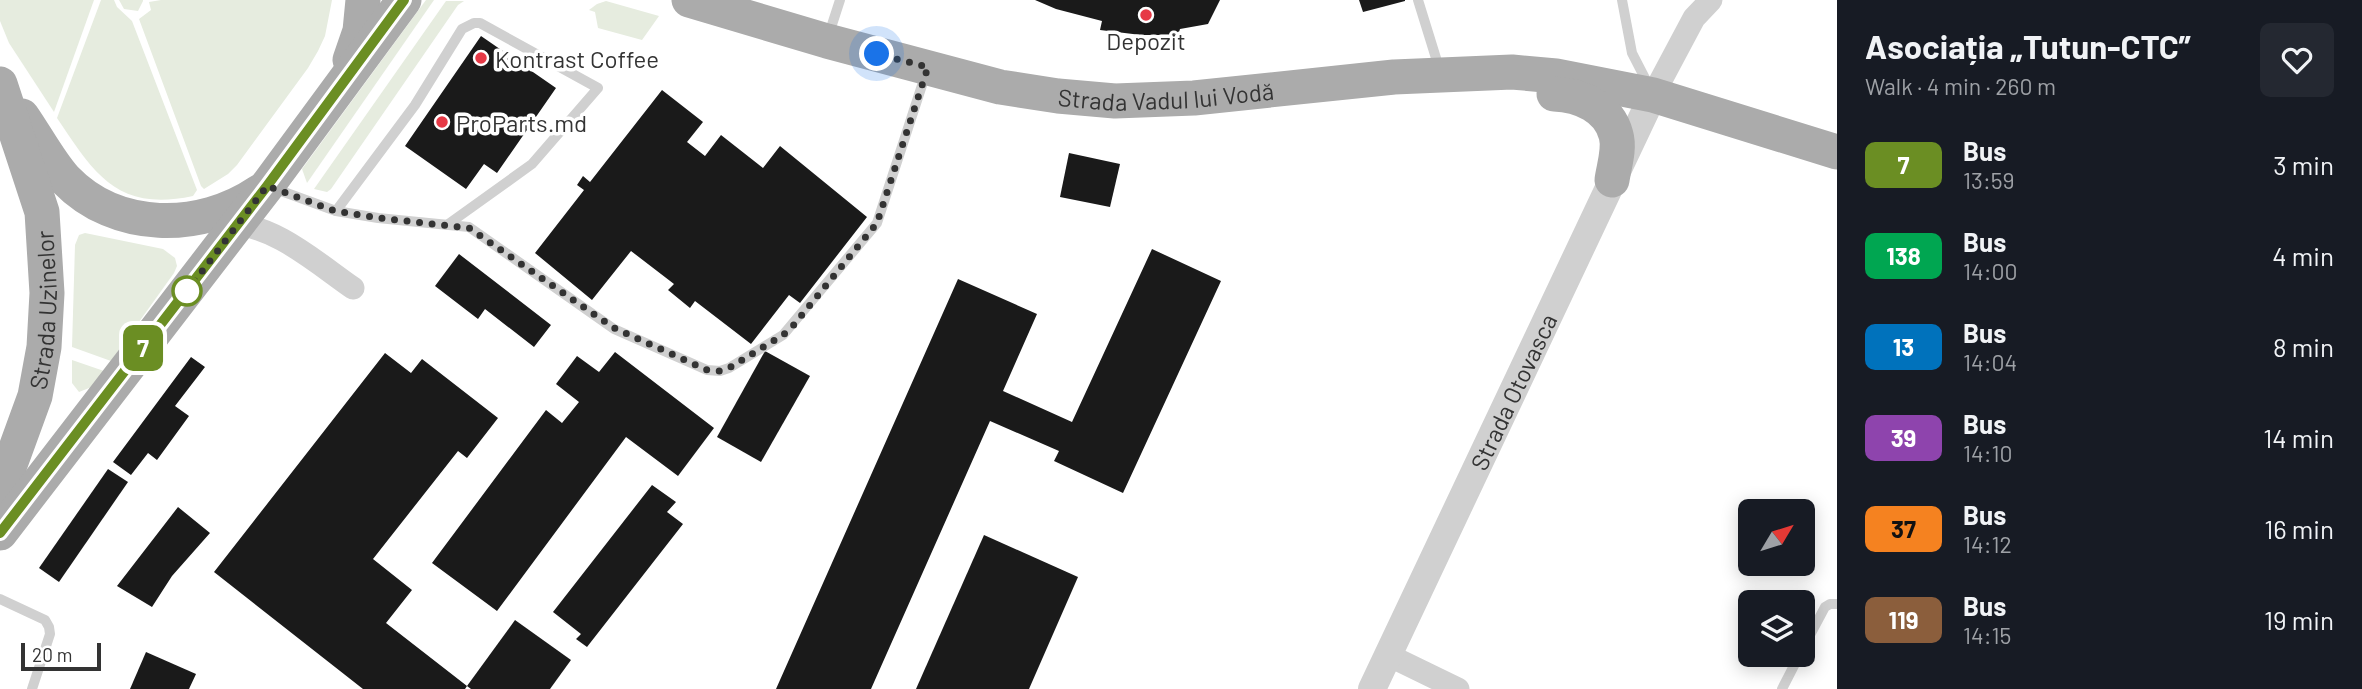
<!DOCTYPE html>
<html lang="en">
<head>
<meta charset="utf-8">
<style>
  body { margin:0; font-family:Barlow,sans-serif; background:#242831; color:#f1f3f6; height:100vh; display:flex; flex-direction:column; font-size:26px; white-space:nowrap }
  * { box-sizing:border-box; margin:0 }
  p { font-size:23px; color:#9ea1a6 }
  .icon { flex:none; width:38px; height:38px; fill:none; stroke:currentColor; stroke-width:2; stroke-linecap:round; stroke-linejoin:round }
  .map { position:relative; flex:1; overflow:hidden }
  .panel { display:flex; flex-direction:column; background:#171b24; width:525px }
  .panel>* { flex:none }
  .badge { padding:0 14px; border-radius:10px; font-size:24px; line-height:46px }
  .needle { width:46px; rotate:52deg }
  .tools { position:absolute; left:1738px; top:499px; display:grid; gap:14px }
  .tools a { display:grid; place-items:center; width:77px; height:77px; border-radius:10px; background:#171b24; box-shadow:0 4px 18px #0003; font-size:35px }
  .scale { position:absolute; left:21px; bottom:18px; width:80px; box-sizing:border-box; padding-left:7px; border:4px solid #333; border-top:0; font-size:19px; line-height:24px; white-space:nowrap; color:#333; -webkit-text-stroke:5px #fff; paint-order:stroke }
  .you { position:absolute; width:35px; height:35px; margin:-18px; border:5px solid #fff; border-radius:50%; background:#1a73e8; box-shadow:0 0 0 10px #1a73e833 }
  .map>.badge { position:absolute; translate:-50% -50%; box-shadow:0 0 0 4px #fff }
  .round { display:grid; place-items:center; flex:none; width:74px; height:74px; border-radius:10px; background:#242831 }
  .overview { display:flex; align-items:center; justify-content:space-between; height:119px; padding:0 28px }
  h1 { font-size:33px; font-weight:700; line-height:52px }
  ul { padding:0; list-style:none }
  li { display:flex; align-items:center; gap:21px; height:91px; padding:0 28px }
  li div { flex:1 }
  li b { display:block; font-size:26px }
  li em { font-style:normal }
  li .badge { min-width:77px; font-weight:700; text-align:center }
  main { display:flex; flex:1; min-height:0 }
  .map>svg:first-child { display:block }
  .green { fill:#e6ecdf }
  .building { fill:#1a1a1a }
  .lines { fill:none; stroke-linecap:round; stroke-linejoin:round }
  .service { stroke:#d0d0d0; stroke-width:10 }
  .minor { stroke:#d0d0d0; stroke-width:23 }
  .tertiary { stroke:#d0d0d0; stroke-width:28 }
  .primary { stroke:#ababab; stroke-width:35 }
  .line-casing { stroke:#fff; stroke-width:16 }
  .line { stroke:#6b8e23; stroke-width:10 }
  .walk { stroke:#333; stroke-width:7; stroke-dasharray:0 12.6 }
  .poi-dot { fill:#e63946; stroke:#fff; stroke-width:2.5 }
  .stop-dot { fill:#fff; stroke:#6b8e23; stroke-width:3.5 }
  .labels { text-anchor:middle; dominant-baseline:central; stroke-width:7; stroke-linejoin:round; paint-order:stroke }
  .poi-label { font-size:24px; fill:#333; stroke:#fff; text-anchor:start }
  .street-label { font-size:24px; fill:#333; stroke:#fff }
</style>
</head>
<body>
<main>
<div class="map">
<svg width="1837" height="689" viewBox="0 0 1837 689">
  <rect width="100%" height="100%" fill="#fff"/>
  <g class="green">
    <path d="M0,0h94l-40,112 -45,-69 -9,-22z"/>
    <path d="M101,0h13l3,7 15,14 65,169 -4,6c-75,16 -98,-21 -136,-78z"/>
    <path d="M119,0h24v1l-5,10 -14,-2z"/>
    <path d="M161,0h171l-7,36 -7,15 -10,17 -71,97 -9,9 -24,15 -3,-3 -62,-167 12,-9 -2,-8z"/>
    <path d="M426,0h8l-127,183 -5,-14z"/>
    <path d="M446,1h18l-6,4 -127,184 -4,3 -13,-3z"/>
    <path d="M606,1l53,15 -17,24 -44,-12 -3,-16 -6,-2 8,-6z"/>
    <path d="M85,233l78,16 12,9 2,8 -3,7 -63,88 -39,-14 3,-102 4,-10z"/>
    <path d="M72,360l32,11 -10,15 -15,6 -7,-9z"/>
  </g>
  <g class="building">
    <path d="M1035,0h185l-12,24 -28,5 -2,6h-37l-41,-5 2,-9 -46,-12z"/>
    <path d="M1359,0h46v1l-42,11z"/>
    <path d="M481,36l75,52 -59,85 -13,-9 -18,25 -61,-43z"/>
    <path d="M662,90l41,32 -16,20 18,14 16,-21 42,33 17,-22 87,71 -67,86 -11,-8 -38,49 -56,-43 -5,7 -22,-18 6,-6 -43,-33 -39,49 -57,-47 49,-63 -7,-5 6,-9 7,6z"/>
    <path d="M1069,153l51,11 -10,43 -50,-10z"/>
    <path d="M1152,249l69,32 -98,212 -69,-32 5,-10 -69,-30 -119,268h-95l182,-410 79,35 -34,77 69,31z"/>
    <path d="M459,254l92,71 -17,22 -49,-38 -7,10 -43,-33z"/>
    <path d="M765,351l45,25 -49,86 -44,-25z"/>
    <path d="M615,352l99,76 -36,48 -52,-39 -129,174 -65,-48 114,-153 16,13 17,-21 -23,-18 21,-28 22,16z"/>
    <path d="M385,353l26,20 11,-14 76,59 -31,40 -9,-7 -85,108 39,31 -26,33 81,63 -2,3h-102l-149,-117z"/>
    <path d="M191,357l14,10 -30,39 14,10 -32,44 -9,-7 -17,22 -18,-13z"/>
    <path d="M108,469l20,13 -69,100 -20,-14z"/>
    <path d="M652,485l24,17 -9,10 16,12 -96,123 -11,-8 5,-5 -28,-22z"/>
    <path d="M178,507l32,26 -38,43 -20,31 -35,-21z"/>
    <path d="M984,535l94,42 -49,112h-113z"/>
    <path d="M515,620l56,40 -21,29h-79l-4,-3z"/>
    <path d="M146,652l50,22 -7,15h-59z"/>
  </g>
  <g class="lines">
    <g class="service">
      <path d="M1418,0l22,71"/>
      <path d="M1622,0l10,53 17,33"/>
      <path d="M828,37l12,-37"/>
      <path d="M273,188l63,23 42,7 91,9 145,102 93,41 13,1 9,-3 54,-33 94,-112 49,-150"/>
      <path d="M336,211l79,-106 47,-76 12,-6h6l118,65 -66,76 -85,61"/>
      <path d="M0,599l45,21 4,7 1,7 -18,55"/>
      <path d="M1802,650l23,-43 5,-3h7"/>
      <path d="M1782,689l18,-35"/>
    </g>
    <g class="minor">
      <path d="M1653,95l41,-77 17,-18"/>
      <path d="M228,224c45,-1 90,40 125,64"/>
      <path d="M1388,655l70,34"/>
    </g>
    <path class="tertiary" id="s1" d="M1372,689l281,-594"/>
    <g class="primary">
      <path id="s2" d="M689,0l138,41 173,46 58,9 57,5 79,-3 200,-21 118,-5 44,4 97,19 184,57"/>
      <path d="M350,60l10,-29 3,-31"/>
      <path d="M1554,94c26,1 55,13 62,41 4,14 -2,31 -4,45"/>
      <path d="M22,116c14,20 27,45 43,63 51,53 135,53 194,13"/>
      <path id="s3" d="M0,492l35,-96 9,-49 3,-54 -5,-81 -42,-128"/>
      <path d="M0,533l267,-347 137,-186"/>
    </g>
  </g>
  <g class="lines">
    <g class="line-casing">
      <path id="line" d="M0,533l267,-347 137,-186"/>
    </g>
    <use href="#line" class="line"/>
    <path class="walk" d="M187,291l80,-105 68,25 44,7 90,10 145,100 93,42 13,1 9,-3 54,-33 9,-8 85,-104 51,-156 -51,-13"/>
  </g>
  <g class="poi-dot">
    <circle cx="1146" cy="15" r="7"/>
    <circle cx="481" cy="58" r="7"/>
    <circle cx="442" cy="122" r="7"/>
  </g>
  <circle class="stop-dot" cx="187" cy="291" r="14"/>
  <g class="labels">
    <g class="poi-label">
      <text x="1146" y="40" text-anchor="middle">Depozit</text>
      <text x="495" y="58">Kontrast Coffee</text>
      <text x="456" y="122">ProParts.md</text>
    </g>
    <g class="street-label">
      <text stroke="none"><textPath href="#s2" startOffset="490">Strada Vadul lui Vodă</textPath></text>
      <text stroke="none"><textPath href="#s3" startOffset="189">Strada Uzinelor</textPath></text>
      <text stroke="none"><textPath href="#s1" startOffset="329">Strada Otovasca</textPath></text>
    </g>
  </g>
</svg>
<div class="tools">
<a><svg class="needle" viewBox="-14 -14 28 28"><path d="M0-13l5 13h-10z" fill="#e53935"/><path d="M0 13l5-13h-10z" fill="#9ea1a6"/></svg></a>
<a><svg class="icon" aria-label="layers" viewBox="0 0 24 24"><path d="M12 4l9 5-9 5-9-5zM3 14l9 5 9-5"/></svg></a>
</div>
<div class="scale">20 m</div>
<div class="you" style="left:877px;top:54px"></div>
<b class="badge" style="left:143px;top:348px;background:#6b8e23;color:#fff">7</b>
</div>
<section class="panel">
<div class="overview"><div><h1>Asociația „Tutun-CTC”</h1><p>Walk · 4 min · 260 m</p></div><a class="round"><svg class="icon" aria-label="heart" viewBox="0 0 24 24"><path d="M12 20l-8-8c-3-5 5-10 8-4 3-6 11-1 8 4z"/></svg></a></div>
<ul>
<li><span class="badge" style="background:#6b8e23;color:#fff">7</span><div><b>Bus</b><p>13:59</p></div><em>3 min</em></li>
<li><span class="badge" style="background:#00a651;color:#fff">138</span><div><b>Bus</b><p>14:00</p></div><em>4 min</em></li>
<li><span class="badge" style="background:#0072bc;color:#fff">13</span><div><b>Bus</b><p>14:04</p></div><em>8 min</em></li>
<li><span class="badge" style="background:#8e44ad;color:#fff">39</span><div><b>Bus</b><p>14:10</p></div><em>14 min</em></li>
<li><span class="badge" style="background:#f58220;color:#111">37</span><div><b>Bus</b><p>14:12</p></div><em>16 min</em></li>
<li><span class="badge" style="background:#8b5e3c;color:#fff">119</span><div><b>Bus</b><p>14:15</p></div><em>19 min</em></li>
</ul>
</section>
</main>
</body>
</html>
